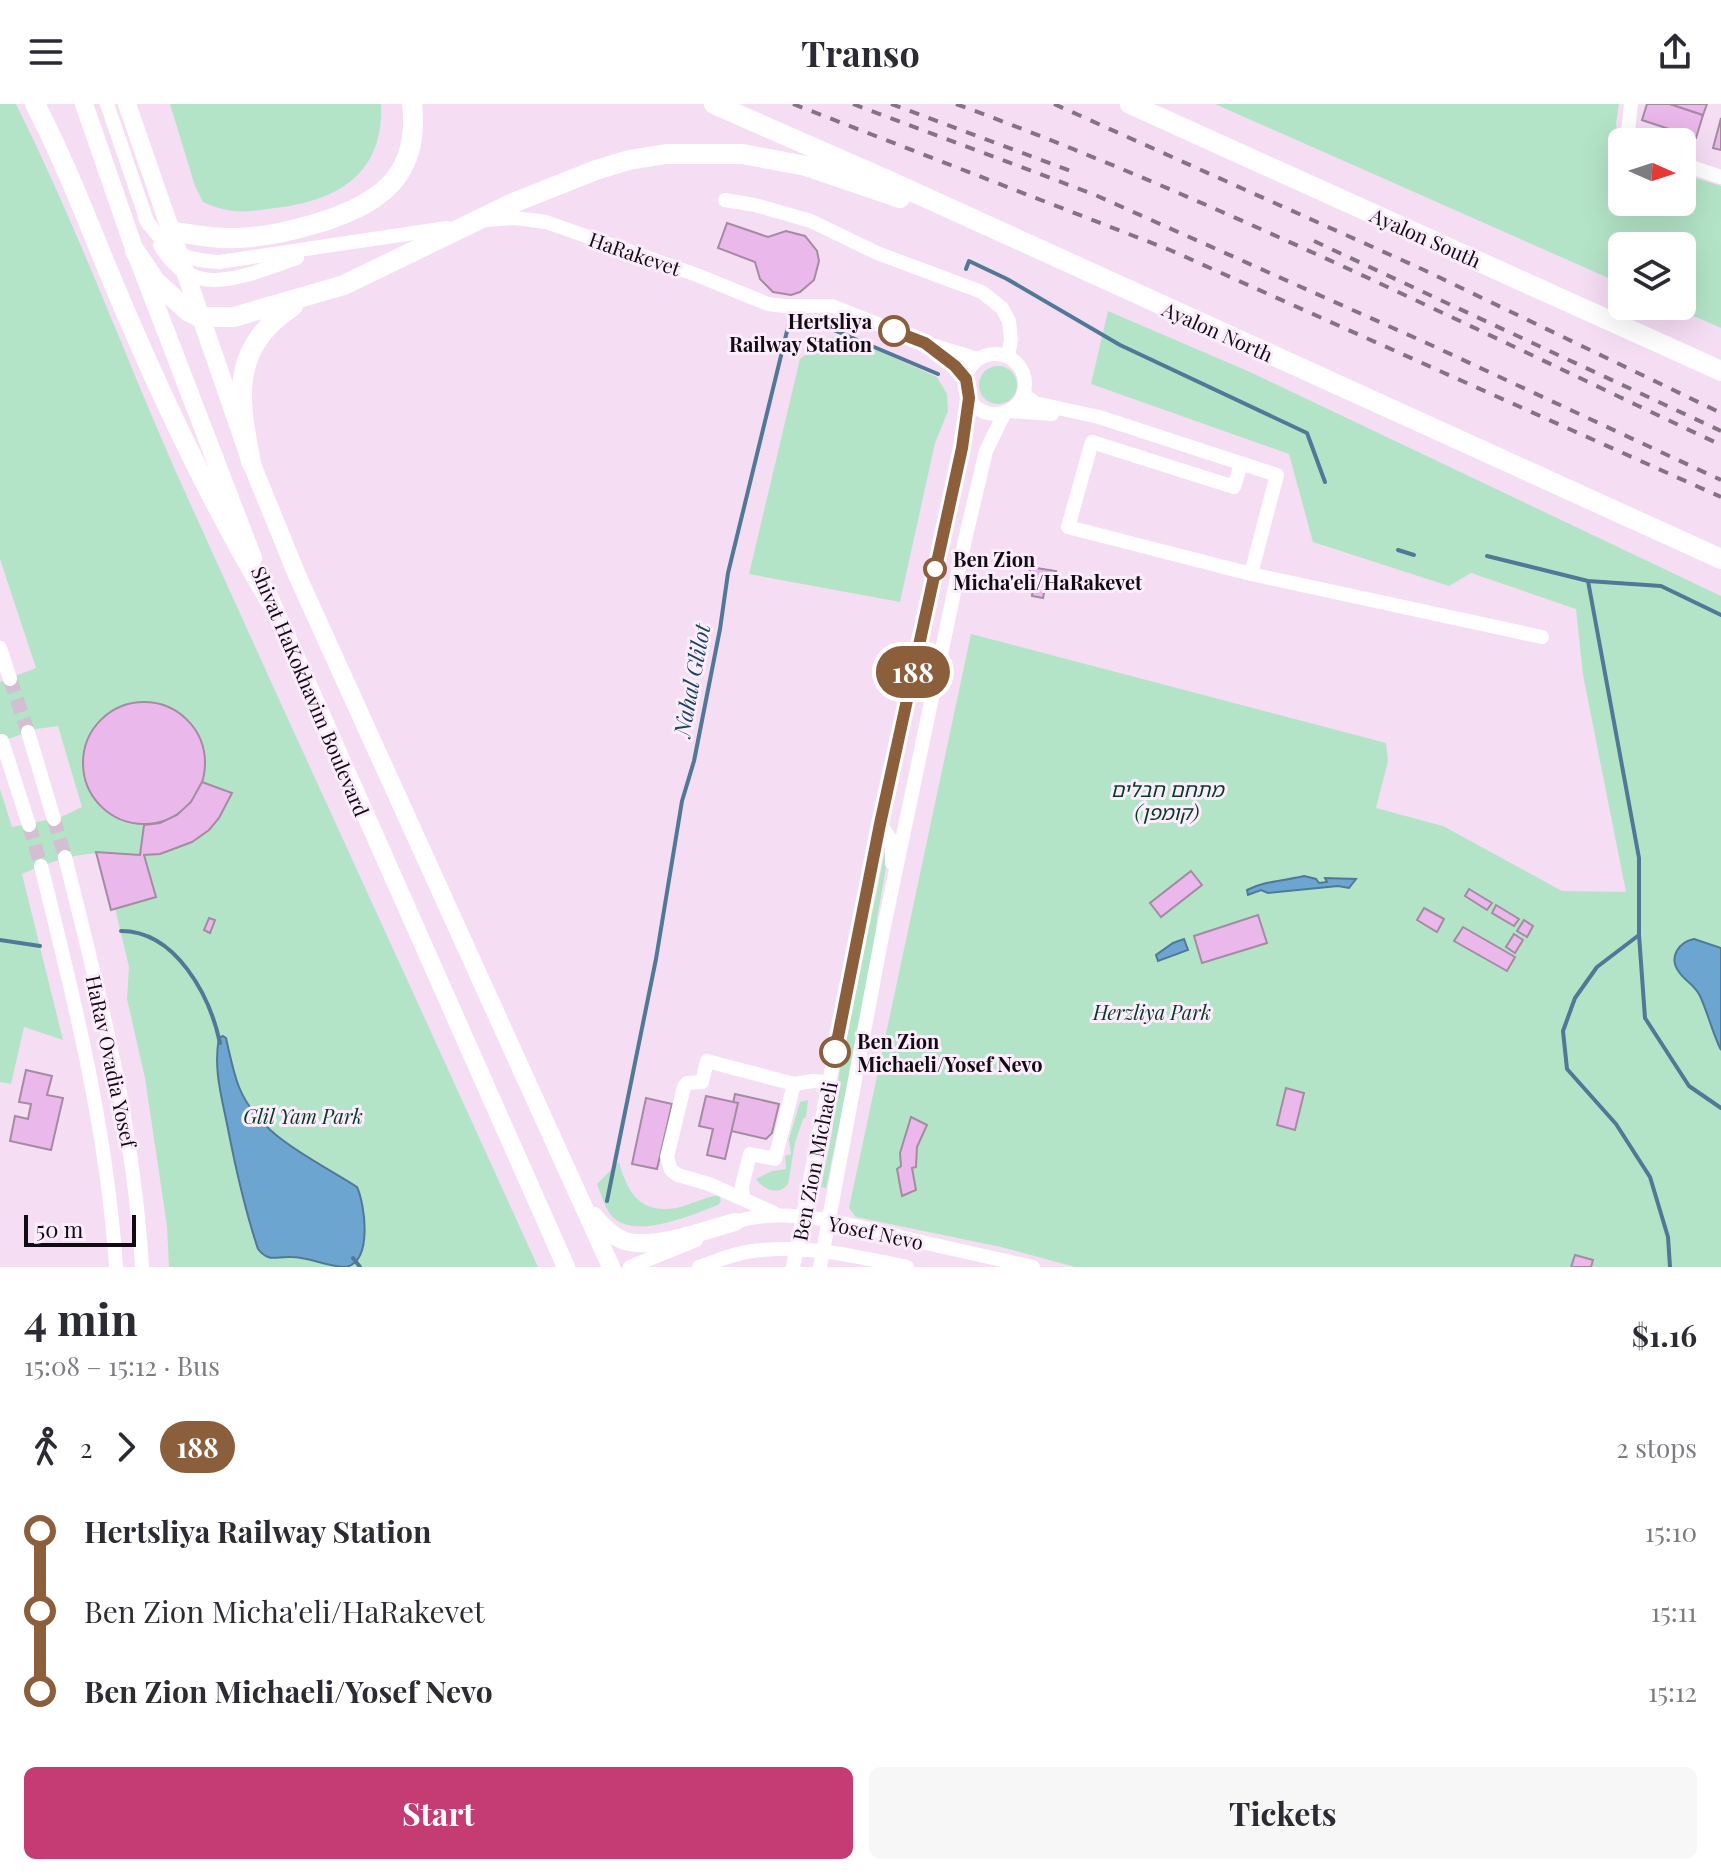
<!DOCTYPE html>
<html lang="en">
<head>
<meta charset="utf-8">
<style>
  body { margin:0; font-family:"Playfair Display","Noto Sans Hebrew",serif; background:#f7f7f7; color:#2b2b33; height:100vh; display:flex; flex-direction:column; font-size:30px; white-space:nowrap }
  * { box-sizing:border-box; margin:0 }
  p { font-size:26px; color:#7c7c81 }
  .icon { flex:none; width:44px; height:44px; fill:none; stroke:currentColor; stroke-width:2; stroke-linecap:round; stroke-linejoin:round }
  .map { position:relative; height:1163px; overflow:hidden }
  .details { display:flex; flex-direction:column; background:#fff; flex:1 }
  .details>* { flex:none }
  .badge { padding:0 16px; border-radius:26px; font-size:28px; line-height:52px }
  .needle { width:52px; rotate:93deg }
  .tools { position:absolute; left:1608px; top:24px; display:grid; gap:16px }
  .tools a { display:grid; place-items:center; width:88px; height:88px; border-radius:12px; background:#fff; box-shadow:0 8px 32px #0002; font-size:40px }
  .scale { position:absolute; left:24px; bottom:20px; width:112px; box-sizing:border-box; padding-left:8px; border:4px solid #130b13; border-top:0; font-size:22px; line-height:28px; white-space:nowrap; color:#130b13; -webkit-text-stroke:6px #fcedfc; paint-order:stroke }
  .map>.badge { position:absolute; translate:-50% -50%; box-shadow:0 0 0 4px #fff }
  .legs { display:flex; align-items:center; gap:12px; height:88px; padding:0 24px; font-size:26px }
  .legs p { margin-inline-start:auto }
  .head { display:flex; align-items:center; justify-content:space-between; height:136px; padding:0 24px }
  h1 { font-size:44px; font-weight:700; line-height:60px }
  .cta { display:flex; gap:16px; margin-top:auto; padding:16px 24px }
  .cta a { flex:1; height:92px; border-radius:12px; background:#c53c74; color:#fff; font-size:32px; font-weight:700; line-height:92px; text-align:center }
  .cta a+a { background:#f7f7f7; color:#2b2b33 }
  ul { padding:0 24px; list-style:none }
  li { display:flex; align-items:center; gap:28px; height:80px; font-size:30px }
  li i { display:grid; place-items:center; width:12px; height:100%; margin:0 10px; background:currentColor }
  li i::after { content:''; width:20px; height:20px; margin:-10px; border:6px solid; border-radius:50%; background:#fff }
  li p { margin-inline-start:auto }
  li:first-child i { background:linear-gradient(#0000 50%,currentColor 0) }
  li:last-child i { background:linear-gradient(currentColor 50%,#0000 0) }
  header { display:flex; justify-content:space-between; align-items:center; height:104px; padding:0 24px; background:#fff; font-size:36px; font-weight:700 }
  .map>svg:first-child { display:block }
  .green { fill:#b4e4c7 }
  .water { fill:#6ca6d0; stroke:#517897; stroke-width:2 }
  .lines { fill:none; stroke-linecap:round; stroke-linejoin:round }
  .stream { stroke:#517897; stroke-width:4 }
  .building { fill:#eab8ea; stroke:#a38ca2; stroke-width:2 }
  .minor-tunnel { stroke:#d3bed2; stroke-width:14; stroke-dasharray:14 7; stroke-linecap:butt }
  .minor { stroke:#fff; stroke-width:14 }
  .major { stroke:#fff; stroke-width:18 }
  .highway { stroke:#fff; stroke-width:20 }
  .rail { stroke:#847483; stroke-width:4; stroke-dasharray:10 10; stroke-linecap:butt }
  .line-1-casing { stroke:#fff; stroke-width:18 }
  .line-1 { stroke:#8b5e3c; stroke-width:12 }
  .stop-1-dot { fill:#fff; stroke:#8b5e3c; stroke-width:4 }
  .labels { text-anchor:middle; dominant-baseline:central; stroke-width:6; stroke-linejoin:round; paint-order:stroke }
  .street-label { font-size:20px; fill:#130b13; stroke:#fcedfc }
  .stop-label { font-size:20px; font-weight:bold; fill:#130b13; stroke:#fcedfc; text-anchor:start }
  .park-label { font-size:20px; font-style:italic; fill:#043a22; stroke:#fcedfc }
  .water-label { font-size:22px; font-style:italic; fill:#194663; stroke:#fcedfc }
</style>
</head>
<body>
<header><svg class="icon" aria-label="menu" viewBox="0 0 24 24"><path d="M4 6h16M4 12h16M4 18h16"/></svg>Transo<svg class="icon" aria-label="share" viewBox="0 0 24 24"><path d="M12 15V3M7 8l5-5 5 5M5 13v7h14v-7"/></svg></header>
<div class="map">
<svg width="1721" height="1163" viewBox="0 0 1721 1163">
  <rect width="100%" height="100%" fill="#f5ddf4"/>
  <g class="green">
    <path d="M0,0h16c63,126 111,259 169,388 117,259 236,517 353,775h-369l-2,-41 -22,-148 -18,-79 2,-32 -14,-59 40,-11 -11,-41c-48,-7 -77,-2 -122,18l41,166 -39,-13 -13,57 -11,-2v-293l12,38 49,-10 21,-10 -24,-81 -22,3 -36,13v-60l36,-14 -36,-109z"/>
    <path d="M170,0h211c3,70 -43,97 -106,104 -29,4 -44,7 -72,-6l-8,-16z"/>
    <path d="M1215,0h404l-3,19 2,15 4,8v56h60v-28l39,12v142l-50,-22h11v-60h-60v38z"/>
    <path d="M1108,207l142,61 471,224v671h-646l-74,-20 -145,-30 -7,-9 122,-574 415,109 2,18 -12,47 67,18 119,65 64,1 -43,-217 -7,-66 -105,-36 -22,13 -136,-44 -24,-88 -198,-70z"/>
    <path d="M836,232l14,2 87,39 10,17 1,17 -13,32 -35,159 -151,-28 51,-215 24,-19z"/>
    <circle cx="998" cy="281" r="19"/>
    <path d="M885,747l3,5 -11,62 -2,35 -49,235 -5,-1 11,-54 8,-65z"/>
    <path d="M808,996l-2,17 -3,2 -8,24 -7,41c-9,12 -25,6 -32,-5l16,-8 14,-2 -1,-13 6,-2 -2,-15 11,-37z"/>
    <path d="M619,1058c8,30 21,52 57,46 15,-3 28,-11 43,-13l2,6 -3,4c-26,10 -87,37 -108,9 -6,-9 -9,-20 -13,-30z"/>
  </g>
  <g class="water">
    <path d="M1304,772l12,3 3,4 8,-1 -2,-4 31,1 -7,9 -11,-2 -70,7 -7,-3 -13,5 -1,-5c17,-9 37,-9 57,-14z"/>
    <path d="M1184,835l4,11 -30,11 -2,-6 17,-12z"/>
    <path d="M1694,835l27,9v102c-9,-18 -13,-37 -21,-54 -5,-11 -15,-15 -21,-24 -11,-15 0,-30 15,-33z"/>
    <path d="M223,932l3,2c4,17 7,34 13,49 20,50 77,73 118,100 8,18 16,74 -11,80 -19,0 -36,-10 -55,-10 -15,-1 -22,6 -33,-8 -13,-39 -22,-79 -30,-120 -6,-31 -15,-60 -9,-91z"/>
  </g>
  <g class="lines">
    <g class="stream">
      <path d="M966,165l3,-8 38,18 113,66 187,88 18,49"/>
      <path d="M1398,446l16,5"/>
      <path d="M1487,452l101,25 73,5 60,29"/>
      <path d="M1588,477l51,277v77l6,83 44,68 32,22"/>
      <path d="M121,827c55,0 89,65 99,112"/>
      <path d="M1639,831l-42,32 -22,31 -12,33 4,38 49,55 34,53 18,60 2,30"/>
      <path d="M0,836l40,6"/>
      <path d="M607,1097l49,-242 26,-158 12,-40 26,-132 8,-56 60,-246 9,-7h13l128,54"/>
      <path d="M353,1154l7,9"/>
    </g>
  </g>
  <g class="building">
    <path d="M1647,0h23l33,11 -7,23 -54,-18z"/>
    <path d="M1670,0h37l-4,11z"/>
    <path d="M1721,14v32l-8,-2z"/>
    <path d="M727,119l41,14 18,-6 19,5 12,15 2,10 -5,19 -14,12 -9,3 -18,-3 -13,-13 -5,-17 -37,-14z"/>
    <path d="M1030,463l26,4 -2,18 -9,-1 -2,10 -11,-2 1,-9 -5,-1z"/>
    <circle cx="144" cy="659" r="61"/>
    <path d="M202,678l30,11 -13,25 -10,12 -17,12 -32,12 -16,1 12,42 -45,13 -15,-58 44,3 4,-30 16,-2 17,-8 14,-13z"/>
    <path d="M1191,767l11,14 -41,32 -11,-14z"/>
    <path d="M1469,785l23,14 -5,7 -22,-14z"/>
    <path d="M1496,801l23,14 -5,7 -22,-13z"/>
    <path d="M1424,804l20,11 -7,13 -20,-12z"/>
    <path d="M1258,811l9,28 -65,20 -8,-27z"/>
    <path d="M209,814l6,2 -5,13 -6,-3z"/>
    <path d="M1524,816l9,6 -6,11 -10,-6z"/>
    <path d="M1463,823l52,30 -8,14 -53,-30z"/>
    <path d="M1514,830l9,6 -8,13 -9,-6z"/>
    <path d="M26,966l26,6 -5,19 16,3 -12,52 -41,-9 5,-25 13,3 3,-15 -12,-2z"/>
    <path d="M1286,984l18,5 -9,37 -18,-5z"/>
    <path d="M735,990l44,10 -7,29 -6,6 -39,-9z"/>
    <path d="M706,992l32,7 -13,56 -18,-4 6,-26 -14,-3z"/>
    <path d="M646,994l26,6 -15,65 -25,-5z"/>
    <path d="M911,1013l16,8 -10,22 -1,20 -4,1 4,22 -14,6 -5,-27 4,-3 -1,-13z"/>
    <path d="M1575,1151l18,5 -2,7h-20z"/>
  </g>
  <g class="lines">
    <g class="minor-tunnel">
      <path d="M10,575l18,53"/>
      <path d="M54,715l11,38"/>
      <path d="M29,721l12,41"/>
    </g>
    <g class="minor">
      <path d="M107,0l41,120"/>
      <path d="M1631,0l-3,27 5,11"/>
      <path d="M1682,60l39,13"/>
      <path d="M725,96l30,5 56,16 66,32 105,39 20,16 7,13 2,18 -3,18"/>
      <path d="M145,114c22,32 34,42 74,44l228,-34"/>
      <path d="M487,116l28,-2 31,4 151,53 71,29 16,2h48l93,37 53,16"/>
      <path d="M160,141c34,59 87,29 137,13"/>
      <circle cx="995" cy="280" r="30"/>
      <path d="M1024,290l11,9 64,14 178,58 -26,99 -183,-47 24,-85 142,45 7,-23"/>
      <path d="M1008,307l44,3"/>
      <path d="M1251,470l291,63"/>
      <path d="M0,544l10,31"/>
      <path d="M28,628l26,87"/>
      <path d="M2,637l27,84"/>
      <path d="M880,720l12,17v22"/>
      <path d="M65,753c34,135 69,270 77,410"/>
      <path d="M41,762c33,132 66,264 75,401"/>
      <path d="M743,1094l-1,-12 8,-32 25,5 19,-75"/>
      <path d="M774,1109l-65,-29 -31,-9 -7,-5 -4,-13 17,-70 3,-4 15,-1 5,-21 87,23 19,-3 15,1"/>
      <path d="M726,1122c52,-25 133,1 187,14 40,9 80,18 120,27"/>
      <path d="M630,1163l66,-27"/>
      <path d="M699,1163c15,-5 31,-12 47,-15 53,-9 110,4 161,15"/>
      <path d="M793,1163l83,-424 86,-395 7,-50"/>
      <path d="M820,1163l61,-326 84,-401 21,-89 19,-39"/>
    </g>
    <g class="major">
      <path d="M84,0l51,147 118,307"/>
      <path d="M127,0l124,358 46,113 314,692"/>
      <path d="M266,486l300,677"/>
      <path d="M594,1112c9,11 20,23 35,26 30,6 76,-12 106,-20"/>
    </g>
    <g class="highway">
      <path d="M35,0c34,65 59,135 88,202 43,101 91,201 147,295"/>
      <path d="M714,0l173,76 834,379"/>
      <path d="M1130,0l591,267"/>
      <path d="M171,127c22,4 45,8 67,7 25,-1 49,-6 73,-13 64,-18 110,-46 101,-121"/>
      <path d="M135,147l21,31 33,30 11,5h34l110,-32 169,-82 83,-33 33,-10 37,-6h76l64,12 94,32"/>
      <path d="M251,358c-13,-64 -21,-114 42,-156"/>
    </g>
    <g class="rail">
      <path d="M793,0l377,146 551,247"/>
      <path d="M853,0l240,90 338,151 290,135"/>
      <path d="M891,0l180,67"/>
      <path d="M956,0c262,96 512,222 765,341"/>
      <path d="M1054,0l370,166 297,143"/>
      <path d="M1314,137l407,190"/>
    </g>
  </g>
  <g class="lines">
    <g class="line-1-casing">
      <path id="line-1" d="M835,948l45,-228 82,-376 7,-50 -3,-19 -11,-13 -30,-23 -31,-12"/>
    </g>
    <use href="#line-1" class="line-1"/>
  </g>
  <g class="stop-1-dot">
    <circle cx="894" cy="227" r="14"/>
    <circle cx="935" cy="465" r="10"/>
    <circle cx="835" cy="948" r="14"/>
  </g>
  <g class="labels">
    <g class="street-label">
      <text transform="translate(1426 133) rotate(24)">Ayalon South</text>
      <text transform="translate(635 149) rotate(19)">HaRakevet</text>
      <text transform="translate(1218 227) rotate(24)">Ayalon North</text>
      <text transform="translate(311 587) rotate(67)">Shivat HaKokhavim Boulevard</text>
      <text transform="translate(112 957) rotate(78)">HaRav Ovadia Yosef</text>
      <text transform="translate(814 1057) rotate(-79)">Ben Zion Michaeli</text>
      <text transform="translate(876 1128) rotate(12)">Yosef Nevo</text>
    </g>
    <g class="stop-label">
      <text x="872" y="216" text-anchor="end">Hertsliya<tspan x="872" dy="23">Railway Station</tspan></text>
      <text x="953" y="454">Ben Zion<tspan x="953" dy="23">Micha'eli/HaRakevet</tspan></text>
      <text x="857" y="936">Ben Zion<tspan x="857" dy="23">Michaeli/Yosef Nevo</tspan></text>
    </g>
    <g class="park-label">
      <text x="1167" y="684">מתחם חבלים<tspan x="1167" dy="23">(קומפן)</tspan></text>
      <text x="1152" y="907">Herzliya Park</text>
      <text x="303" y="1011">Glil Yam Park</text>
    </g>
    <g class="water-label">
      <text transform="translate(691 576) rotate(-79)">Nahal Glilot</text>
    </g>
  </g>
</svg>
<div class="tools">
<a><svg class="needle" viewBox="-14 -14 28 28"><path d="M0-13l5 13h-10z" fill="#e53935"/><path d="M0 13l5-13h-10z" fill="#7c7c81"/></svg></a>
<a><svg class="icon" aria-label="layers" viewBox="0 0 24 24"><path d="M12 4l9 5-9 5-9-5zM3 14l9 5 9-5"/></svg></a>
</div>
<div class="scale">50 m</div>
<b class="badge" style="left:913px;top:568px;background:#8b5e3c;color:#fff">188</b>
</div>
<section class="details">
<div class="head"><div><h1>4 min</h1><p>15:08 – 15:12 · Bus</p></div><b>$1.16</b></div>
<div class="legs"><svg class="icon" aria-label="walk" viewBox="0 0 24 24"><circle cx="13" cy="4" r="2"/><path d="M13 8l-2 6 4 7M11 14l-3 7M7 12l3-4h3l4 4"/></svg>2<svg class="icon" aria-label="forward" viewBox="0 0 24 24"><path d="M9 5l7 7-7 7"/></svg><b class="badge" style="background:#8b5e3c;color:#fff">188</b><p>2 stops</p></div>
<ul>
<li><i style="color:#8b5e3c"></i><b>Hertsliya Railway Station</b><p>15:10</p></li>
<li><i style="color:#8b5e3c"></i><span>Ben Zion Micha'eli/HaRakevet</span><p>15:11</p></li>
<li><i style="color:#8b5e3c"></i><b>Ben Zion Michaeli/Yosef Nevo</b><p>15:12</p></li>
</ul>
<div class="cta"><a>Start</a><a>Tickets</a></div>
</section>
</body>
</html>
